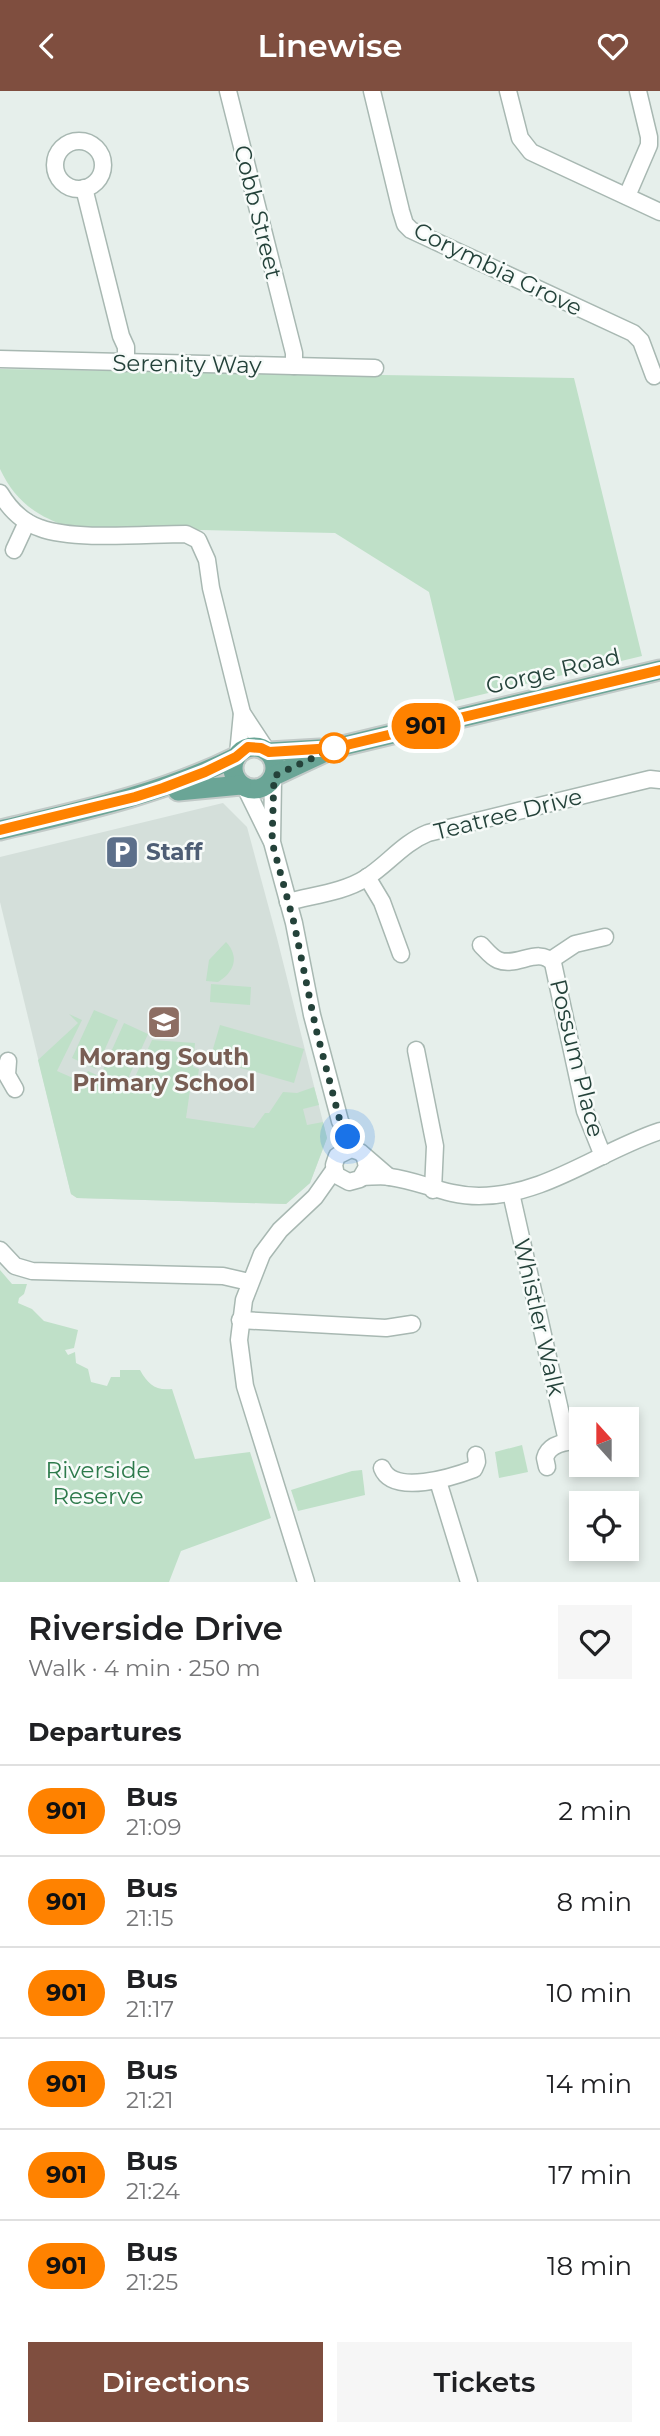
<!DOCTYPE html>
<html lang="en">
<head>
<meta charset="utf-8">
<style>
  body { margin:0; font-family:Montserrat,sans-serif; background:#f6f6f6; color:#202124; height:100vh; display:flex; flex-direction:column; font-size:26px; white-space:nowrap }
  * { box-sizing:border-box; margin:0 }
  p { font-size:23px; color:#757577 }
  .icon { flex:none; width:38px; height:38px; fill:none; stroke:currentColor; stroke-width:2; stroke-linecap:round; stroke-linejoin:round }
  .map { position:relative; height:1491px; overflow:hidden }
  .side { display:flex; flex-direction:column; background:#fff; flex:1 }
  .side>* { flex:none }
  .badge { padding:0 14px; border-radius:23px; font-size:24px; line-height:46px }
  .needle { width:46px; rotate:339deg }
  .controls { position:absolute; left:569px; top:1316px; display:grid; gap:14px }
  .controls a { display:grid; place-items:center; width:70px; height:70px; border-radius:0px; background:#fff; box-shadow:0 4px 10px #0003; font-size:35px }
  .you { position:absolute; width:35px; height:35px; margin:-18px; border:5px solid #fff; border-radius:50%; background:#1a73e8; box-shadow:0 0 0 10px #1a73e833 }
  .map>.badge { position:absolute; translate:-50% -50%; box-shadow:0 0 0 4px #fff }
  h2 { padding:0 28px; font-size:26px; line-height:63px }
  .round { display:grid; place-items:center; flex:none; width:74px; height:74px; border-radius:0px; background:#f6f6f6 }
  .overview { display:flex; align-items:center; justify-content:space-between; height:119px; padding:0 28px }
  h1 { font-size:33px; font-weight:600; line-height:52px }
  .button { display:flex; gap:14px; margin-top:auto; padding:14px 28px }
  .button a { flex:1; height:80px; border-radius:0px; background:#7f4e3f; color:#fff; font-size:28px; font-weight:600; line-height:80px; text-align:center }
  .button a+a { background:#f6f6f6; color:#202124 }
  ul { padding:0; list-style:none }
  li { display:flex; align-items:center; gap:21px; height:91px; padding:0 28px; border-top:2px solid #e0e0e0 }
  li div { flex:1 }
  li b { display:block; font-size:26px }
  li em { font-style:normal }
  li .badge { min-width:77px; font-weight:700; text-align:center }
  header { display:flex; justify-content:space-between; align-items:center; height:91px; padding:0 28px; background:#7f4e3f; color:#fff; font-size:32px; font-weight:600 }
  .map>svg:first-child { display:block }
  .built { fill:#d4dfda }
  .green { fill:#bfe0c8 }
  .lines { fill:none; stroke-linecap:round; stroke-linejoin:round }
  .minor-casing { stroke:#a8b8b2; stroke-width:19 }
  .major-casing { stroke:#c2cac8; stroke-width:23 }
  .minor { stroke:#fff; stroke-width:16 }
  .major { stroke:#6aa596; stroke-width:19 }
  .line-casing { stroke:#fff; stroke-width:16 }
  .line { stroke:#ff8200; stroke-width:10 }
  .walk { stroke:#24423a; stroke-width:7; stroke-dasharray:0 12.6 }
  .stop-dot { fill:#fff; stroke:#ff8200; stroke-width:3.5 }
  .labels { text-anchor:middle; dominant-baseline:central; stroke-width:5; stroke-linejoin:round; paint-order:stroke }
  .street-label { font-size:23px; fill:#24423a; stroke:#f7fbf9 }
  .service-label { font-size:23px; font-weight:bold; fill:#4e5e75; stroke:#f7fbf9; text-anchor:start }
  .education-label { font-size:23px; font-weight:bold; fill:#785e54; stroke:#f7fbf9 }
  .park-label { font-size:23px; fill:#2d7a4b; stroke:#f7fbf9 }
</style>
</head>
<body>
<header><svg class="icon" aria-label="back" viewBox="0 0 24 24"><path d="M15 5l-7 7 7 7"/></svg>Linewise<svg class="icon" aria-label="heart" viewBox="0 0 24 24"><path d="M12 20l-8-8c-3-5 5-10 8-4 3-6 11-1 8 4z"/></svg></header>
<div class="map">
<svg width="660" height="1491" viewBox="0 0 660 1491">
  <rect width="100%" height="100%" fill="#e6efeb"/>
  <path class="built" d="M223,712l24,24 30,111 50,200 -17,45 -24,21 -209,-6 -6,-4 -71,-292v-45z"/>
  <g class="green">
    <path d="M0,278l574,9 68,278 -187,45 -26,-109 -94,-59 -265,-6c-33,-10 -55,-26 -70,-58z"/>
    <path d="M226,851c14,15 8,30 -8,40l-12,-1 3,-21z"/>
    <path d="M211,893l40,3 -1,18 -40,-3z"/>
    <path d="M94,919l24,10 -22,49 -24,-11z"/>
    <path d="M69,923l13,6 -25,51 25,11 6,-11 41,19 23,-50 43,3 -2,24 6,2 -2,14h-6l-5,35 68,10 11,-15h4l14,-21 14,1 17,-6 5,18 -16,4 4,16 16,-3 4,16 -17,45 -24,21 -209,-6 -6,-4 -33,-134 40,-37z"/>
    <path d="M124,932l24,11 -22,49 -24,-11z"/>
    <path d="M220,934l84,24 -10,34 -84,-24z"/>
    <path d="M0,1179l12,14h15l-3,10 -5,4 -1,5 14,6 12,12 34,9 -4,18 -9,2 3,5 7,-3 1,11 12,6 3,13 16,4 4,-9h9v-7h20c8,14 15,21 32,19l23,70 55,-7 21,66 -90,33 -12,31h-169z"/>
    <path d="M522,1354l6,27 -29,6 -4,-26z"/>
    <path d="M362,1379l3,25 -67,16 -7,-21 61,-19z"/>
  </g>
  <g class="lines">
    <g class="minor-casing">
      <g id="minor">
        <path d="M228,0l66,262v13"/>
        <path d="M372,0l29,120 4,13 6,6 222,103 8,8 13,35"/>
        <path d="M508,0l12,47 11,14 129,60"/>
        <circle cx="79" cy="74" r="24"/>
        <path d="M84,97l37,148 5,11v16"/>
        <path d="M627,105l22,-51v-8l-11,-46"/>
        <path d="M0,268l375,9"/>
        <path d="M0,402c9,15 22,29 40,35 35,13 106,6 146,6l12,6 9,20 4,28 31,125 25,38"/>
        <path d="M14,459l13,-28"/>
        <path d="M238,663l4,-41"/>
        <path d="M273,688l-1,63 22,81 18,92 28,106 16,29"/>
        <path d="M245,696l26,53"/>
        <path d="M367,786l15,25 19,52"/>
        <path d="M288,811c26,-7 56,-10 78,-24 22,-14 37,-35 62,-45l222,-54 10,1"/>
        <path d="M481,854c5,5 10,12 17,15 19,8 40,-14 55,3l32,148 18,45"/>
        <path d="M551,869l24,-16 30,-7"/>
        <path d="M416,959l19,96 -2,44"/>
        <path d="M8,970l-1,14 8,14"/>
        <path d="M365,1067l2,9 -7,12 -11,3 -13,-7 -2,-10 3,-9 14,-7 9,3 29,25"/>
        <path d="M363,1086c8,0 18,-2 27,0 31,4 55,19 89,19 66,0 120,-45 181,-65"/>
        <path d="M511,1102l56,248"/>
        <path d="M0,1159l15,16 17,5 191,5 26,6"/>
        <path d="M240,1229l146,8 26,-4"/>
        <path d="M547,1376l-2,-9c4,-15 22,-17 36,-17"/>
        <path d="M382,1377c11,28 71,9 92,1l3,-7 -1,-7"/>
        <path d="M438,1390l31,101"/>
        <path d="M306,1491l-61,-196 -6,-46 5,-40 18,-46 18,-24 35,-33 19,-27"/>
      </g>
    </g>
    <g class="major-casing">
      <g id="major">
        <circle cx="254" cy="677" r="21"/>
        <path d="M269,661l51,-3"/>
        <path d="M274,685l60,-28 326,-78"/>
        <path d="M178,700l63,-6"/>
        <path d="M0,739c81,-19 161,-36 236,-73"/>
      </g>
    </g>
    <use href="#minor" class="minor"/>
    <use href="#major" class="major"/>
  </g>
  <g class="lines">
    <g class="line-casing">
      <path id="line" d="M0,739l135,-33 28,-9 42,-16 31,-15 12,-10 13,1 8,4 65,-4 326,-78"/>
    </g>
    <use href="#line" class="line"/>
    <path class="walk" d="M334,657l-60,28 -2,66 22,81 22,106 24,92 8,16"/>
  </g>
  <defs>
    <g id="parking-square" transform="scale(1.75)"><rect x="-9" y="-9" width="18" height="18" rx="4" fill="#5c6f8a" stroke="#f7fbf9"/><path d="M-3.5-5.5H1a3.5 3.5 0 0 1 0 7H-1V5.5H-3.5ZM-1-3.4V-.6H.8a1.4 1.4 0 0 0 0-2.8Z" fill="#fff"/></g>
    <g id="school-square" transform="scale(1.75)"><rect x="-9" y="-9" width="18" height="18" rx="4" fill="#8d6e63" stroke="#f7fbf9"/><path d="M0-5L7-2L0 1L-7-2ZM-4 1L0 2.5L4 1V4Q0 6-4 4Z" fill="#fff"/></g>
  </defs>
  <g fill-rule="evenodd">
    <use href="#parking-square" x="122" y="761"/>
    <use href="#school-square" x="164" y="931"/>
  </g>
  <circle class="stop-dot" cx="334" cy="657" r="14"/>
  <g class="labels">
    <g class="street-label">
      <text transform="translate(258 121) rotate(76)">Cobb Street</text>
      <text transform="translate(498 178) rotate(26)">Corymbia Grove</text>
      <text transform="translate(187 273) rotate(1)">Serenity Way</text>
      <text transform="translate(553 580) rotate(-13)">Gorge Road</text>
      <text transform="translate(508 723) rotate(-14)">Teatree Drive</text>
      <text transform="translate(577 967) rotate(76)">Possum Place</text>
      <text transform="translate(539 1226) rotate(77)">Whistler Walk</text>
    </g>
    <g class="service-label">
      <text x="146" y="761">Staff</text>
    </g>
    <g class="education-label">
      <text x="164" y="966">Morang South<tspan x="164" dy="26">Primary School</tspan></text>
    </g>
    <g class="park-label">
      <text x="98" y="1379">Riverside<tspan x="98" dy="26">Reserve</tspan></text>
    </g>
  </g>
</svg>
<div class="controls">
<a><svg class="needle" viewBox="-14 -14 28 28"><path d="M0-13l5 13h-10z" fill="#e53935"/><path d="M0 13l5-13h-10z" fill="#757577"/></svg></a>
<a><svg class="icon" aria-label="locate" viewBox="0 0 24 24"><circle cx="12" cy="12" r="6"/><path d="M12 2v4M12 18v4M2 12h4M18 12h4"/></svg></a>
</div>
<div class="you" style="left:348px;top:1046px"></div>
<b class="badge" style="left:426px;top:635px;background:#ff8200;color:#111">901</b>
</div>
<section class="side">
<div class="overview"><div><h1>Riverside Drive</h1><p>Walk · 4 min · 250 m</p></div><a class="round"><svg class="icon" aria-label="heart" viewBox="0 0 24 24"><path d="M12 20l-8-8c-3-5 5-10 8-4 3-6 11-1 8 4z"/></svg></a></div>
<h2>Departures</h2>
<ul>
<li><span class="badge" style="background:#ff8200;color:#111">901</span><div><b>Bus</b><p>21:09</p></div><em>2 min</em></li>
<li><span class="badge" style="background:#ff8200;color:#111">901</span><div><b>Bus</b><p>21:15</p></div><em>8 min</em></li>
<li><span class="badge" style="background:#ff8200;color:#111">901</span><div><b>Bus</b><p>21:17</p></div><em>10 min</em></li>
<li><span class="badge" style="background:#ff8200;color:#111">901</span><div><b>Bus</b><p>21:21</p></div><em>14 min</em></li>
<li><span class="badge" style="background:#ff8200;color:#111">901</span><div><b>Bus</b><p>21:24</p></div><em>17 min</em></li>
<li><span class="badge" style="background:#ff8200;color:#111">901</span><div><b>Bus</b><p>21:25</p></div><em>18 min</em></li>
</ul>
<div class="button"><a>Directions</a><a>Tickets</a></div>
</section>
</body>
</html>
